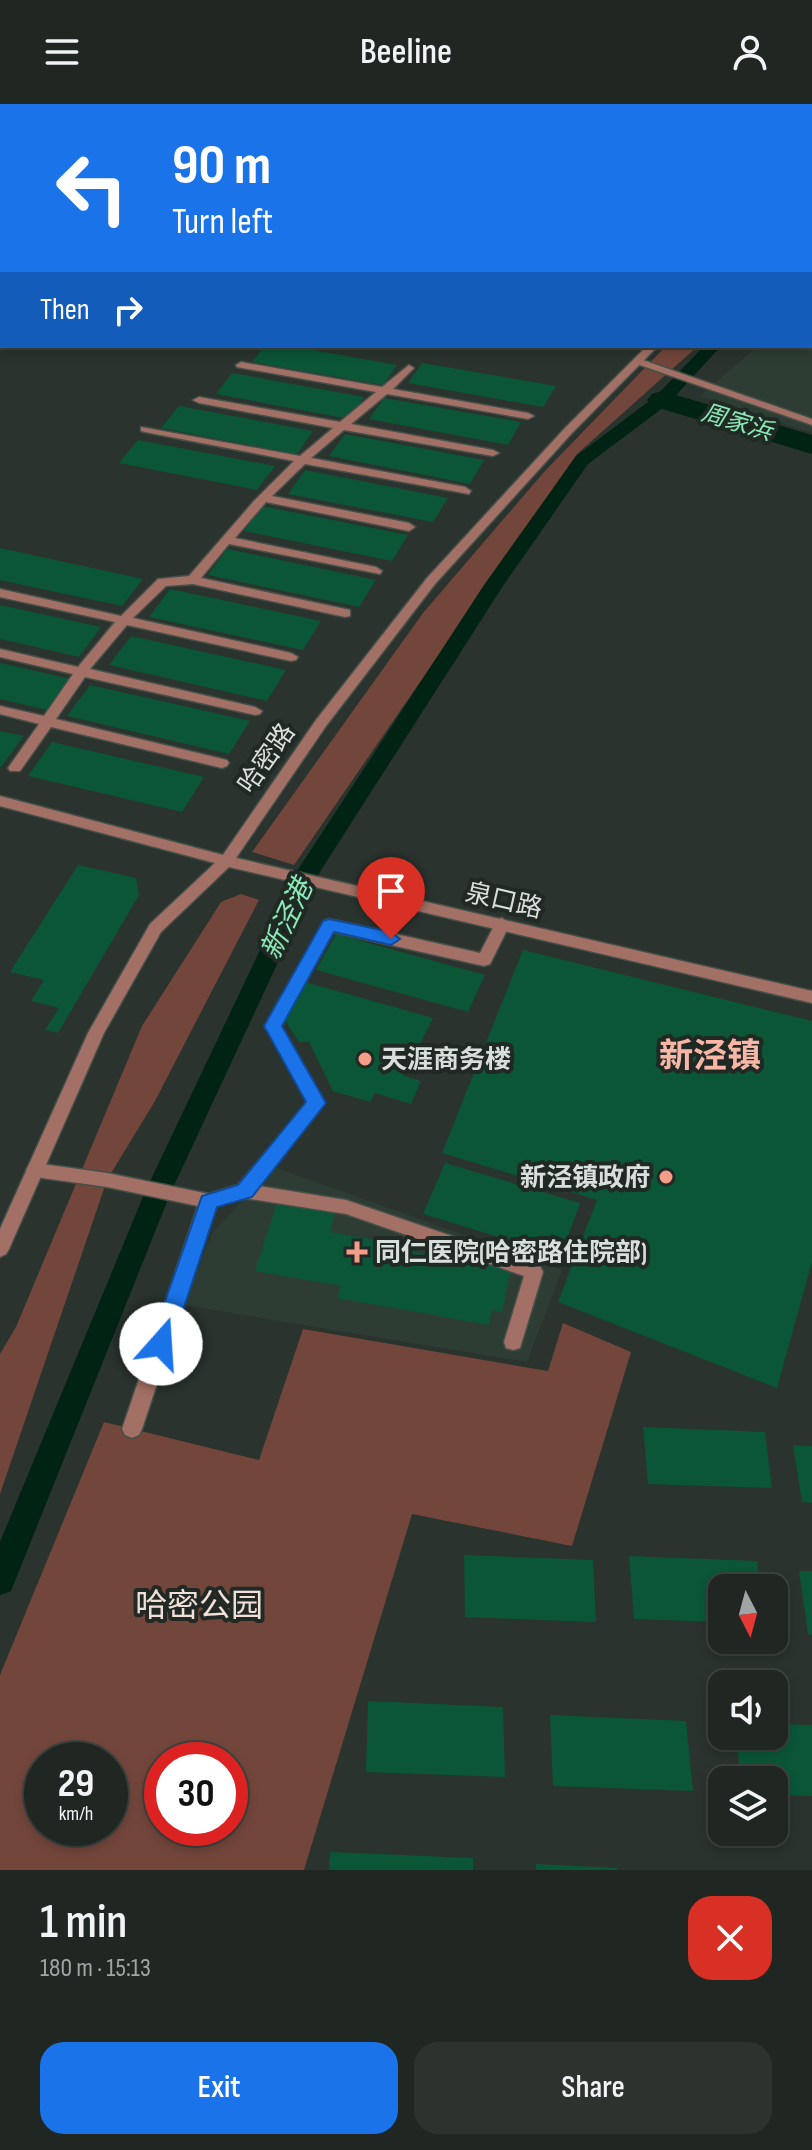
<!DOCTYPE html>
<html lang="en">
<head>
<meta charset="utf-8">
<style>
	body { margin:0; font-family:"Sofia Sans Condensed","Noto Sans SC",sans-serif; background:#2d322f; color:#f1f3f6; height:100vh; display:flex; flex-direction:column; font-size:30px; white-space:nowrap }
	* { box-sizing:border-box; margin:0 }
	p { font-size:26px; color:#a2a5a5 }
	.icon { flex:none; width:44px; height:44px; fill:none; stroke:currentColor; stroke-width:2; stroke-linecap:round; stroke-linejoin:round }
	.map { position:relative; height:1766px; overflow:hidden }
	.sheet { display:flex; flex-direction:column; background:#202622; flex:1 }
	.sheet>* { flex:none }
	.banner { position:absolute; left:0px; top:0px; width:812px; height:244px; box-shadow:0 4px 12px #0003,0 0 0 2px #3d4340; background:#1a73e8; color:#fff; overflow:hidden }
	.needle { width:52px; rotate:174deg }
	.tools { position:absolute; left:708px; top:1470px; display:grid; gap:16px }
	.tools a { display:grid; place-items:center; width:80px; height:80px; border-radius:16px; background:#202622; box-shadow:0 4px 12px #0003,0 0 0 2px #3d4340; font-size:40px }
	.speed { position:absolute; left:24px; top:1638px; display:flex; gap:16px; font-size:40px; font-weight:700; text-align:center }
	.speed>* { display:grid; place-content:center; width:104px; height:104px; border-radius:50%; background:#202622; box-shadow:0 4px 12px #0003,0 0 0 2px #3d4340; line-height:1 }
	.speed small { font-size:20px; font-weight:400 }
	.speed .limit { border:12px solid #d22; background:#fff; color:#111 }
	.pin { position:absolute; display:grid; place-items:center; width:68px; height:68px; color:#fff; margin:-82px -34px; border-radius:50% 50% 50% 0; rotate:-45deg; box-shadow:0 0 8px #0007 }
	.pin .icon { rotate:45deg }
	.me { position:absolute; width:88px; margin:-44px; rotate:19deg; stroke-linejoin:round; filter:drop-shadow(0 0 6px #0008) }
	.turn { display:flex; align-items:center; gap:28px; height:168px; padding:0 40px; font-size:36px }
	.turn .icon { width:104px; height:104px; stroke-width:2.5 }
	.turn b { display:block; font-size:56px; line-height:68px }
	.then { display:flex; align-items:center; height:76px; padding:0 40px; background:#0003; gap:16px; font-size:30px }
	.round { display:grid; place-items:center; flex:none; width:84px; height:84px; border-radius:24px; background:#2d322f }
	.headline { display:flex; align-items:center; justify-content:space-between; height:136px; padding:0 40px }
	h1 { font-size:48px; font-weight:600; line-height:60px }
	.action { display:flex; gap:16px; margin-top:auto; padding:16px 40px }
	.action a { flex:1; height:92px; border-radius:24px; background:#1a73e8; color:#fff; font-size:32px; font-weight:600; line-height:92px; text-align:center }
	.action a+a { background:#2d322f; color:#f1f3f6 }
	header { display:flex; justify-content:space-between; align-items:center; height:104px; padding:0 40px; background:#202622; font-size:36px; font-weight:600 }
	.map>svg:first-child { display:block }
</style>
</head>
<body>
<header><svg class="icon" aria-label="menu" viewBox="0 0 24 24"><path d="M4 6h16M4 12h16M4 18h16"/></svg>Beeline<svg class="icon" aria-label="person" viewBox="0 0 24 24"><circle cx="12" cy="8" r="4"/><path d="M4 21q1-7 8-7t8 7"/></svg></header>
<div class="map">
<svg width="812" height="1766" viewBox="0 0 812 1766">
	<rect width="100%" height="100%" fill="#2a332e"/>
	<g fill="#2e3d34">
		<polygon points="812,195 812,329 700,292 758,242 810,242"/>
		<polygon points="274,1063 562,1166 527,1258 184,1201 212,1129"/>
	</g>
	<g fill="#72463b" fill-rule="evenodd">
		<polygon points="666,242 698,242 577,350 294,761 252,748 423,509 544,368"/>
		<polygon points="241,790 259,796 155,997 107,1076 0,1390 0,1250 16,1223 142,922 221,798"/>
		<path d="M563,1219l68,29 -59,194 -160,-32 -108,356h-304v-195l104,-253 155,38 44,-131 245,42zM42,1656h68v68h-68zM162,1656h68v68h-68z"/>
	</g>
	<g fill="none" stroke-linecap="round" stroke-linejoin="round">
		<polygon fill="#002313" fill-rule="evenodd" points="704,242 721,242 668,300 588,360 503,482 321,766 171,1088 11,1487 0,1491 0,1438 145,1088 299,764 484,481 576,352 656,292"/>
		<polygon fill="#002313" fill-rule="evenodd" points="662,287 812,331 812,350 652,302 647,296 652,290"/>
	</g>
	<g fill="#0b5637">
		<polygon points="265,242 290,242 397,261 383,281 252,258"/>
		<polygon points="422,259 556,282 543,303 408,279"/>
		<polygon points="232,269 364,293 349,315 216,290"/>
		<polygon points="384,294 521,318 508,341 369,315"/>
		<polygon points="179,302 313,327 297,350 161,324"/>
		<polygon points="345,330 484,356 470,380 329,352"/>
		<polygon points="138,336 275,362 257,386 119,359"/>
		<polygon points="305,366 448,394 433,418 288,390"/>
		<polygon points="262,402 408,431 392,457 244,427"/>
		<polygon points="0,444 143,475 122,502 0,476"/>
		<polygon points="227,445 376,476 359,503 208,471"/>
		<polygon points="170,485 321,517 303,546 149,513"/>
		<polygon points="0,501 101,523 79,553 0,535"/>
		<polygon points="131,532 286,566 267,597 109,561"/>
		<polygon points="0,559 71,575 47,606 0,595"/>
		<polygon points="90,581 250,617 229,650 67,612"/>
		<polygon points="0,627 24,632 0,664"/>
		<polygon points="52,638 204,673 182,708 28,672"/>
		<polygon points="78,761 136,774 139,791 58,929 45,926 59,904 31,897 44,876 10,868"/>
		<polygon points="336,830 485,871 468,908 316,866"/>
		<polygon points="523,846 812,917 812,1158 777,1284 558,1198 597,1096 442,1049"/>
		<polygon points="305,878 433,914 404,972 421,977 411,1000 375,989 370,998 333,987 309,938 299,938 284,915"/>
		<polygon points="445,1059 580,1099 561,1152 423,1110"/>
		<polygon points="277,1099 335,1109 330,1128 392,1139 391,1144 511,1165 502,1208 492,1206 489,1221 337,1194 341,1182 255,1167"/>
		<polygon points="643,1323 765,1328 772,1384 648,1380"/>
		<polygon points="793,1341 812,1342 812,1399 802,1398"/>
		<polygon points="464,1451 593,1456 596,1518 465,1513"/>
		<polygon points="629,1452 757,1457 761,1484 722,1484 722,1518 634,1515"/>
		<polygon points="799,1467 812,1467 812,1531 808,1530"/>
		<polygon points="368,1597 503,1603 505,1673 366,1668"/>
		<polygon points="550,1611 686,1617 693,1687 553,1682"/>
		<polygon points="774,1620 812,1621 812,1692 774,1691 774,1676 741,1676 736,1632 774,1632"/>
		<polygon points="330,1748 473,1754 473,1766 329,1766"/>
		<polygon points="536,1760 617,1764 617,1766 536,1766"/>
	</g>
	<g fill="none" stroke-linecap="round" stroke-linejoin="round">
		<defs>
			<polygon id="service" points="634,255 640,255 812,315 812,321 634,259"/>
			<g id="minor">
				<polygon points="241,258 382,283 409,261 414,264 393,285 528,309 534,312 528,315 387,290 351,320 493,346 499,349 493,352 344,326 311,354 465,383 471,387 469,390 305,360 272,392 409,419 415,423 409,427 266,398 235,434 376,463 382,467 380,470 229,440 201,474 350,506 350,512 345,513 193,480 166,482 133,514 291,549 298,553 296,556 291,557 127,521 90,565 255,603 262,607 260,610 255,611 85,573 56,615 227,656 229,659 227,662 222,664 51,623 20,667 10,667 8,664 39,620 0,610 0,602 44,612 73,570 0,553 0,545 78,563 115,518 0,493 0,485 121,512 158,475 189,472 254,397 294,357 145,328 141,327 141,323 300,352 333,324 199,299 193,296 199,293 340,318 376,288 237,263 236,261"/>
				<polygon points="502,814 510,820 490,860 484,862 333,828 281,922 325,999 259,1082 346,1096 540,1162 543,1168 520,1244 513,1246 506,1244 504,1238 524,1172 346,1110 244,1094 216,1102 142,1325 139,1331 132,1334 125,1331 122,1325 198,1102 107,1083 35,1073 29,1071 26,1066 29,1061 35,1059 107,1069 209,1090 238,1081 308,998 265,922 324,817 329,815 480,849 497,816"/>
			</g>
			<g id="tertiary">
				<rect x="0" y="3" width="2" height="6"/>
				<polygon points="2,69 2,76 0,77 0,70"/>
				<polygon points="812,80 812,87 810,88 810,81"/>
				<polygon points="647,242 658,242 573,328 435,480 326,622 236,754 812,887 812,899 229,763 161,828 104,929 9,1145 6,1150 0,1153 0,1125 88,929 150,820 215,759 0,702 0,692 223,751 316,616 427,474 565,324"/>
			</g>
			<g id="secondary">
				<rect x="810" y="170" width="2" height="6"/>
				<rect x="0" y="178" width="2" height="6"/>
			</g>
		</defs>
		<use href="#service" stroke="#464f4a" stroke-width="3"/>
		<use href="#minor" stroke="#464f4a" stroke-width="3"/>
		<use href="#tertiary" stroke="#464f4a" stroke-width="3"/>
		<use href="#secondary" stroke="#464f4a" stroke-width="3"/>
		<use href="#service" fill="#a27064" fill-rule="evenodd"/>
		<use href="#minor" fill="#a27064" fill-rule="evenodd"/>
		<use href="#tertiary" fill="#a27064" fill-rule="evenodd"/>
		<use href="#secondary" fill="#e29380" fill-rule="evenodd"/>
	</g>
	<polygon fill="#1a73e8" stroke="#114b97" stroke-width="2" points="329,815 391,828 400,835 391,841 334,828 282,922 326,999 252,1093 217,1103 172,1240 169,1246 161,1249 154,1246 150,1240 202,1092 238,1081 306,998 264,922 323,817"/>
	<g fill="#f49e89" stroke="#202924" stroke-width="3">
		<circle cx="365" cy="955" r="8"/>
		<circle cx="666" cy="1073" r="8"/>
		<path d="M353 1136h8v8h8v8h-8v8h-8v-8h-8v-8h8z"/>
	</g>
	<g text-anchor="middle" stroke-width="8" stroke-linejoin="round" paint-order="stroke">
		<g font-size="24" font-style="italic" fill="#89eab6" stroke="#202924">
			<text transform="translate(737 318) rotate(17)" y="8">周家浜</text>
		</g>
		<g font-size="26" fill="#d9dfdc" stroke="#202924">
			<text transform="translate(266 654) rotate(-55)" y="9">哈密路</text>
			<text transform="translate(504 796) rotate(13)" y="9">泉口路</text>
		</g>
		<g font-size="26" font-weight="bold" fill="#d9dfdc" stroke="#202924" text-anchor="start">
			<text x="381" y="964">天涯商务楼</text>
			<text x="650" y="1082" text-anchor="end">新泾镇政府</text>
			<text x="375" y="1157">同仁医院(哈密路住院部)</text>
		</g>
		<g font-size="28" font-style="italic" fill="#89eab6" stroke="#202924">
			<text transform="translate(286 815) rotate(-65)" y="10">新泾港</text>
		</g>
		<g font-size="32" fill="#f3dfda" stroke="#202924">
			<text x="199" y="1512">哈密公园</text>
		</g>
		<g font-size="34" font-weight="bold" fill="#f8b7a6" stroke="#202924">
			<text x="710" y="963">新泾镇</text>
		</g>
	</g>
</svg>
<div class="tools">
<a><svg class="needle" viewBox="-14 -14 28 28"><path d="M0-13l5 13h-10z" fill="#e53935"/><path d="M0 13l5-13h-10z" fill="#a2a5a5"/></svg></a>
<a><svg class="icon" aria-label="sound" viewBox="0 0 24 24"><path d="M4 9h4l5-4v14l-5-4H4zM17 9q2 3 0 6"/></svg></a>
<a><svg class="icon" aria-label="layers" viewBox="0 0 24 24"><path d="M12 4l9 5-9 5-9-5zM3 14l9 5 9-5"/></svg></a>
</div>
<div class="speed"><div>29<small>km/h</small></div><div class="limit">30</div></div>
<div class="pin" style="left:391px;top:835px;background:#d93025"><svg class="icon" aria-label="arrive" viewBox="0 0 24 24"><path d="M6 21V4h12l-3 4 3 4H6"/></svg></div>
<svg class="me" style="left:161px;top:1240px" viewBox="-20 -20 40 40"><circle r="19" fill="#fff"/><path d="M0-13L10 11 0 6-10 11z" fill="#1a73e8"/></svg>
<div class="banner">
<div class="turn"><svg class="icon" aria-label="left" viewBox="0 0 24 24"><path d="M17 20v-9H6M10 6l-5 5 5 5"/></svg><div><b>90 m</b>Turn left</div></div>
<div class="then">Then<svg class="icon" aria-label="right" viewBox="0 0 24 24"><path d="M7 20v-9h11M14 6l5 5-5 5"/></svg></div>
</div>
</div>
<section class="sheet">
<div class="headline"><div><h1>1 min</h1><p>180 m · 15:13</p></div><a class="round" style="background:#d93025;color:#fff"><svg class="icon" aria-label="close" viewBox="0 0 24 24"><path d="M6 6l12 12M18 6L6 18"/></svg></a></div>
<div class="action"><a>Exit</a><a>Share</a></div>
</section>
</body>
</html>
